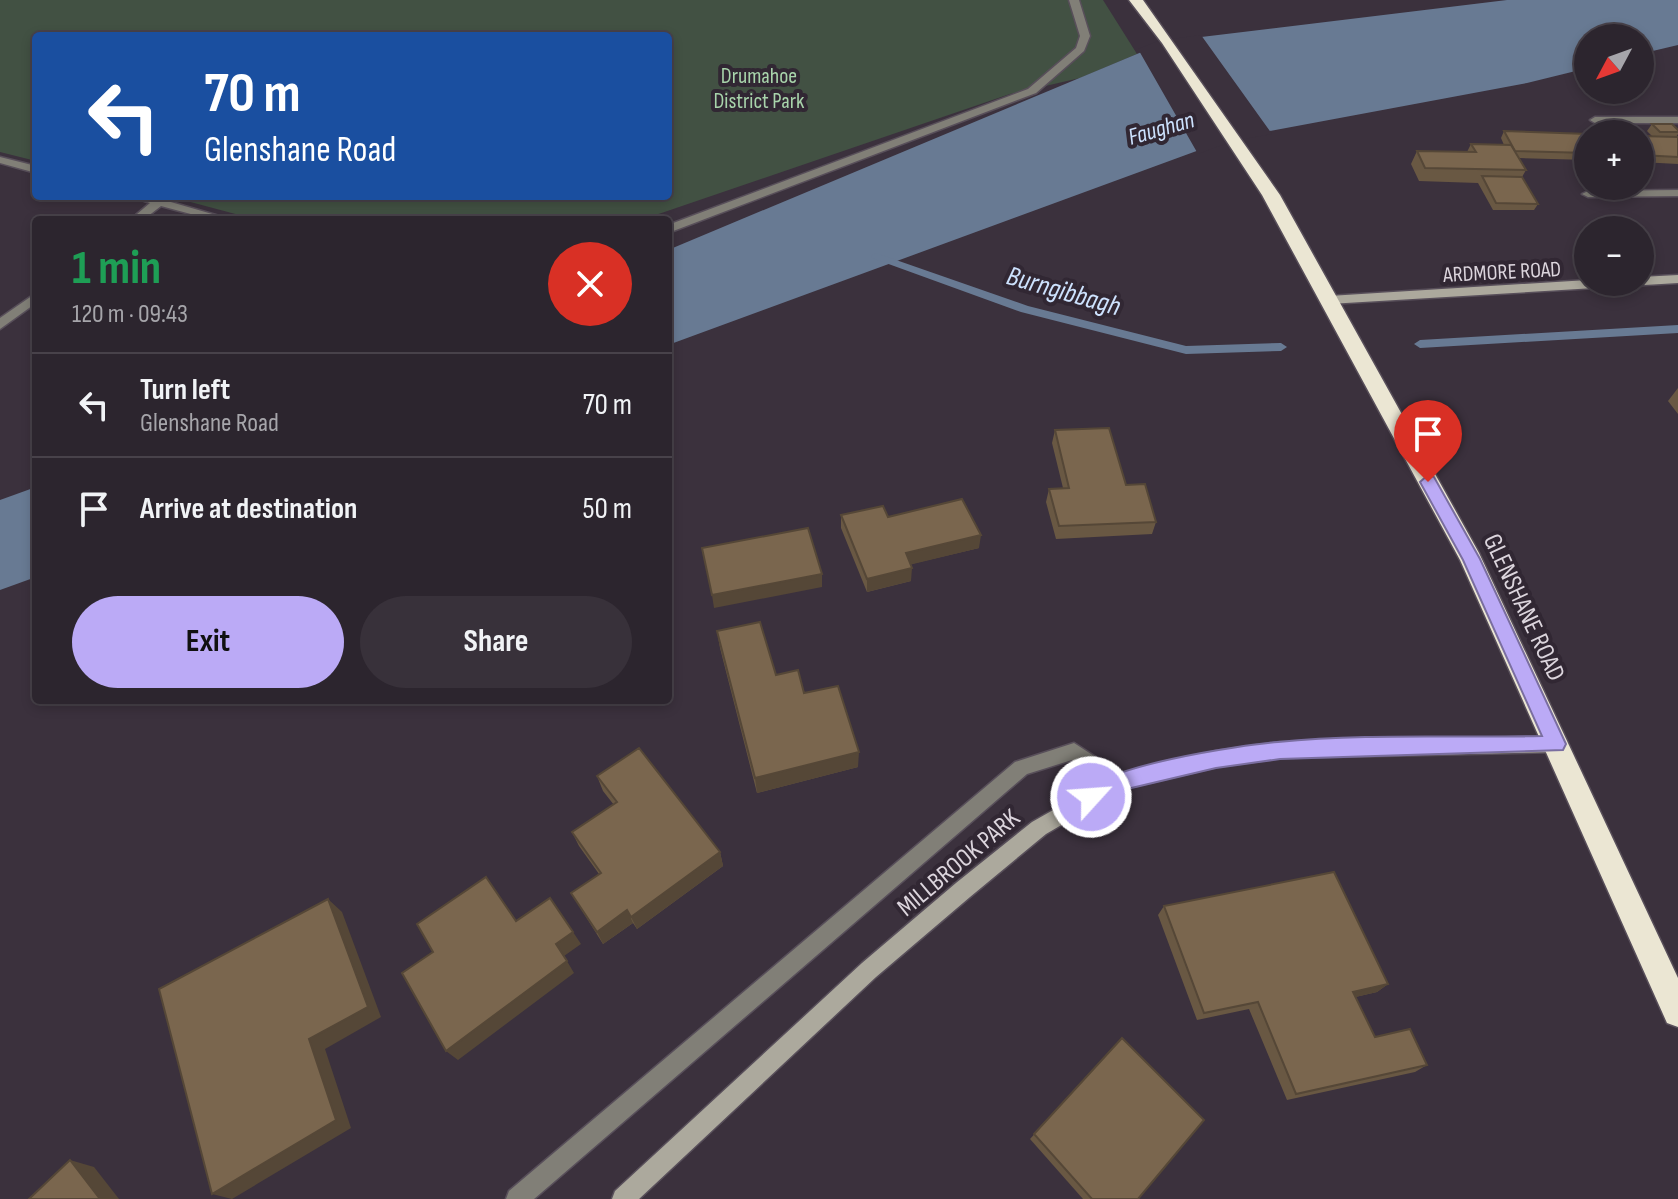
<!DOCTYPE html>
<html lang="en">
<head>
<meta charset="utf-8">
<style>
	body { margin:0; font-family:"Sofia Sans Condensed",sans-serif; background:#38313a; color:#f1f3f6; height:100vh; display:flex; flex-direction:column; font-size:30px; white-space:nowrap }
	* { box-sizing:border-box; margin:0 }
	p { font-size:26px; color:#a6a5aa }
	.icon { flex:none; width:44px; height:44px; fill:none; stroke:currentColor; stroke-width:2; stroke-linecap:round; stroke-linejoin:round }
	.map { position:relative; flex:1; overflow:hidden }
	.panel { position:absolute; left:32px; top:216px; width:640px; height:488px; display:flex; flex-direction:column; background:#2c252e; border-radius:8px; box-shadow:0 4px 12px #0003,0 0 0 2px #48424a }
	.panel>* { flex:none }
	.hud { position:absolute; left:32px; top:32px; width:640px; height:168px; border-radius:8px; box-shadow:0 4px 12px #0003,0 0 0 2px #48424a; background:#1a4fa0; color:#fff; overflow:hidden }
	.needle { width:52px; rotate:229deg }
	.tools { position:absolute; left:1574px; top:24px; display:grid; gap:16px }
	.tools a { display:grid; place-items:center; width:80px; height:80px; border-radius:50%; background:#2c252e; box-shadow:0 4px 12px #0003,0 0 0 2px #48424a; font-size:40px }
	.pin { position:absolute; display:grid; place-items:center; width:68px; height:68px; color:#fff; margin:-82px -34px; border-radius:50% 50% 50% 0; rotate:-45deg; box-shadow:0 0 8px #0007 }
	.pin .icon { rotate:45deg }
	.me { position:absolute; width:88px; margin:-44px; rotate:64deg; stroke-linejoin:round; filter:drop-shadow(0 0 6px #0008) }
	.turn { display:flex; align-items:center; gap:28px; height:168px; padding:0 40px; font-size:36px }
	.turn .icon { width:104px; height:104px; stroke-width:2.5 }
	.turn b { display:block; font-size:56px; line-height:68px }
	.round { display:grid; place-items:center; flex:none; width:84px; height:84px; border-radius:42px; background:#38313a }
	.summary { display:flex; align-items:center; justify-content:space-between; height:136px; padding:0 40px }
	h1 { font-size:48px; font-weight:700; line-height:60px; color:#1e9e55 }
	.button { display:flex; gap:16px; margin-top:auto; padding:16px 40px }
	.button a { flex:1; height:92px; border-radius:48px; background:#bbaaf6; color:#111; font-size:32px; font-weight:700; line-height:92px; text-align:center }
	.button a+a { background:#38313a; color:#f1f3f6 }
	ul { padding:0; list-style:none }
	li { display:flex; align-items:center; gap:24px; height:104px; padding:0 40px; border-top:2px solid #48424a }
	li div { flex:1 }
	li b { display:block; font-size:30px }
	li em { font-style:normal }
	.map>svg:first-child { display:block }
</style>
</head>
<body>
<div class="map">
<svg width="1678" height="1199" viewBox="0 0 1678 1199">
	<rect width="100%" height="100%" fill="#3b313d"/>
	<polygon fill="#425143" points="0,0 1103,0 1137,54 1080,78 1010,94 641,220 258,220 168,196 668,196 668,36 36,36 36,161 0,152"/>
	<g fill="#687a93">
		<polygon points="1507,0 1678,0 1678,45 1640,54 1640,38 1588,38 1588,68 1527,83 1232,138 668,345 668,250 1168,41"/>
		<polygon points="36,487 36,577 0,590 0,500"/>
	</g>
	<polygon fill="#3b313d" points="1201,35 1272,134 1233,141 1198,154 1138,49 1158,41"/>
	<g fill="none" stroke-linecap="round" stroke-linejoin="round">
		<g fill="#687a93" fill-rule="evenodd">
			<polygon points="876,253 1028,306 1186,346 1281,343 1287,347 1281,351 1186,354 1021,312 872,258 871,256"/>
			<polygon points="1678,325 1678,333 1420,348 1414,344 1420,340"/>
		</g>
		<defs>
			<g id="lane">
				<polygon points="1069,0 1079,0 1090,36 1084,51 1036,93 668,233 668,225 1028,89 1076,48 1080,36"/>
				<polygon points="1678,117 1678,123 1595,123 1590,120 1595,117"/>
				<polygon points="0,157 36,166 36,173 0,163"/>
				<polygon points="131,196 150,196 233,220 213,220 161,206 143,220 130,220 150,203"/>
				<polygon points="36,293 36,303 0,329 0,318"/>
			</g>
			<g id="street">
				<polygon points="1678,190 1678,196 1588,197 1582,194 1588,191"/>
				<polygon points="1074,743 1125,776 1128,782 1125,788 1119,790 1113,788 1072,760 1027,774 534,1199 506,1199 509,1191 1015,762"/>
			</g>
			<g id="secondary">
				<polygon points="1678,275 1678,283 1329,304 1323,300 1329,296 1588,280 1640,282 1640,277"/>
				<polygon points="1556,736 1562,738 1565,744 1562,750 1556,752 1280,758 1216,767 1123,789 1046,834 970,897 876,977 639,1199 612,1199 615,1191 862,963 956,883 1032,822 1113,776 1216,751 1280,742"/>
			</g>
			<polygon id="highway" points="1129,0 1143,0 1280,195 1479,553 1678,978 1678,1027 1667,1023 1460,560 1262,195 1162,43"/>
		</defs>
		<use href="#lane" stroke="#584f5a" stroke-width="3"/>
		<use href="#street" stroke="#584f5a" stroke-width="3"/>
		<use href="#secondary" stroke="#584f5a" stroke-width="3"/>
		<use href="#highway" stroke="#584f5a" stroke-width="3"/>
		<use href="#lane" fill="#817f77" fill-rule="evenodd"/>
		<use href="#street" fill="#817f77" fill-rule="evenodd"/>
		<use href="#secondary" fill="#aca99d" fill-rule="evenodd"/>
		<use href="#highway" fill="#ebe6d3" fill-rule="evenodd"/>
	</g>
	<g fill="#695843">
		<polygon points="1652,124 1678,130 1678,134 1676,137 1678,137 1678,164 1640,162 1640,136 1652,136 1647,131"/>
		<polygon points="1504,131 1588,134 1588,160 1519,158 1526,170 1522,177 1538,204 1534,210 1493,210 1478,183 1419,181 1411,164 1417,151 1467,152 1471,144 1504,145 1501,138"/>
		<polygon points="1678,388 1678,414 1668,401"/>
		<polygon points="1055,430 1126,485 1156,522 1152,534 1056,539 1046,502 1049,489 1063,488 1052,443"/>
		<polygon points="841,515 888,517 979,548 911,564 911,581 867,592 841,528"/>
		<polygon points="717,631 776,675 804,693 858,767 757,793 720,648"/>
		<polygon points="597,776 720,852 723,866 637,929 633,923 603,944 571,893 599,874 579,846 572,832 614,805 603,791"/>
		<polygon points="1164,906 1388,984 1377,992 1355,997 1375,1037 1427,1065 1415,1072 1287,1100 1249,1009 1197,1020 1158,915"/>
		<polygon points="1122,1038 1138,1199 1083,1199 1030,1139"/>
	</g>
	<g fill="#554737">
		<polygon points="981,535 979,548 905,566 906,553"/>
		<polygon points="912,568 911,581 867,592 867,579"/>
		<polygon points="822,574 822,587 714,608 712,595"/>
		<polygon points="859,752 858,767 757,793 755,778"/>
		<polygon points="720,852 723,866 637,929 631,917"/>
		<polygon points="328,899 342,912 381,1017 325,1049 351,1128 232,1199 212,1194 309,1039"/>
		<polygon points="627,910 633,923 603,944 597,932"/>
		<polygon points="573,932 581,944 564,956 574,973 458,1060 446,1051 556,944"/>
		<polygon points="1388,984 1377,992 1343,1000 1353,992"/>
		<polygon points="70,1160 94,1167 119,1199 100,1199"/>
	</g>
	<g fill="#7a664e" stroke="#554737" stroke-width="2">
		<polygon points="1652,124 1672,124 1678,130 1678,132 1660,132"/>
		<polygon points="1504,131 1588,134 1588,153 1515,151"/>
		<polygon points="1640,136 1678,137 1678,157 1640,155"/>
		<polygon points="1471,144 1511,145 1526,170 1425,168 1417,151 1476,152"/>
		<polygon points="1482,176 1522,177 1538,204 1496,203"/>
		<polygon points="1109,428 1126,485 1145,484 1156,522 1059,526 1049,489 1069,488 1055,430"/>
		<polygon points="962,499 981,535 906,553 912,568 867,579 841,515 883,506 888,517"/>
		<polygon points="808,528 822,574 712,595 702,548"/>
		<polygon points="760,622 776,675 798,670 804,693 838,686 859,752 755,778 717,631"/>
		<polygon points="639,748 720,852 631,917 627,910 597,932 571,893 601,873 572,832 617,802 597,776"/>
		<polygon points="1334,872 1388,984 1353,992 1375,1037 1410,1029 1427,1065 1296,1094 1258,1002 1204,1013 1164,906"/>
		<polygon points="486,877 516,921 550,898 573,932 556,944 567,961 446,1051 402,973 433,952 417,924"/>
		<polygon points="328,899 368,1007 309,1039 336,1120 212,1194 159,989"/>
		<polygon points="1122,1038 1204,1120 1138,1199 1092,1199 1034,1134"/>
		<polygon points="70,1160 100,1199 29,1199"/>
	</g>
	<path fill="#bbaaf6" stroke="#7a6ea0" stroke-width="2" d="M1428,475l6,2 46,82 86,185 -3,6 -283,9 -64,9 -93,22 -32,16 -7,-2 -3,-7c14,-31 162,-52 197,-55 86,-9 177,-4 264,-6l-79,-176 -43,-78z"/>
	<g text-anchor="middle" stroke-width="8" stroke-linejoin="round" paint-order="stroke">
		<g font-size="22" fill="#a8d4ab" stroke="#312733">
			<text x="759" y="83">Drumahoe<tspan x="759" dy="25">District Park</tspan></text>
		</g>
		<g font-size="22" fill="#dcd5dd" stroke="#312733">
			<text transform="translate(1502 271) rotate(-3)" y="8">ARDMORE ROAD</text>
		</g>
		<g font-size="24" font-style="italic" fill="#cde2fe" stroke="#312733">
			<text transform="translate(1161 128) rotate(-16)" y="8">Faughan</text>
		</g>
		<g font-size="26" fill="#dcd5dd" stroke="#312733">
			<text transform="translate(1525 607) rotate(65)" y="9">GLENSHANE ROAD</text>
			<text transform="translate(958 862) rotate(-40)" y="9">MILLBROOK PARK</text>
		</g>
		<g font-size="28" font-style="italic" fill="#cde2fe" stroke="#312733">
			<text transform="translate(1064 290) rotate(16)" y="10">Burngibbagh</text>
		</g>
	</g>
</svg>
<div class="tools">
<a><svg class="needle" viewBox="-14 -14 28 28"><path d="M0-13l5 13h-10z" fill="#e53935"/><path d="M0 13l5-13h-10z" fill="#a6a5aa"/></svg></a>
<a>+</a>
<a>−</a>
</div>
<div class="pin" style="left:1428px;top:482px;background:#d93025"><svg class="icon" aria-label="arrive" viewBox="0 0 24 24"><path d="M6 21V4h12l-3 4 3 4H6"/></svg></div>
<svg class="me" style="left:1091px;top:797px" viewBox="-20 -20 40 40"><circle r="17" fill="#bbaaf6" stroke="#fff" stroke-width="3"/><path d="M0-11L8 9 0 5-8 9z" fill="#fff"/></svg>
<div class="hud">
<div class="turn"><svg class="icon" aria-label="left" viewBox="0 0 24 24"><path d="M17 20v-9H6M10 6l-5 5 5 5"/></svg><div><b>70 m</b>Glenshane Road</div></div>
</div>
<section class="panel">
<div class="summary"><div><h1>1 min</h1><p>120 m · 09:43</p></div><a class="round" style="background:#d93025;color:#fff"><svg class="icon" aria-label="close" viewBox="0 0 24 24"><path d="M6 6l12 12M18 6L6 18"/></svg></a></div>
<ul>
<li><svg class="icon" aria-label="left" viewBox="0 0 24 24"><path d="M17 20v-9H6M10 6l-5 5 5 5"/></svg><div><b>Turn left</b><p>Glenshane Road</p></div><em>70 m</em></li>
<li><svg class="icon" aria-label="arrive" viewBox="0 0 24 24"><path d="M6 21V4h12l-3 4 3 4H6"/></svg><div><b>Arrive at destination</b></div><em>50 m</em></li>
</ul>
<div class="button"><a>Exit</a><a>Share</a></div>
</section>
</div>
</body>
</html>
